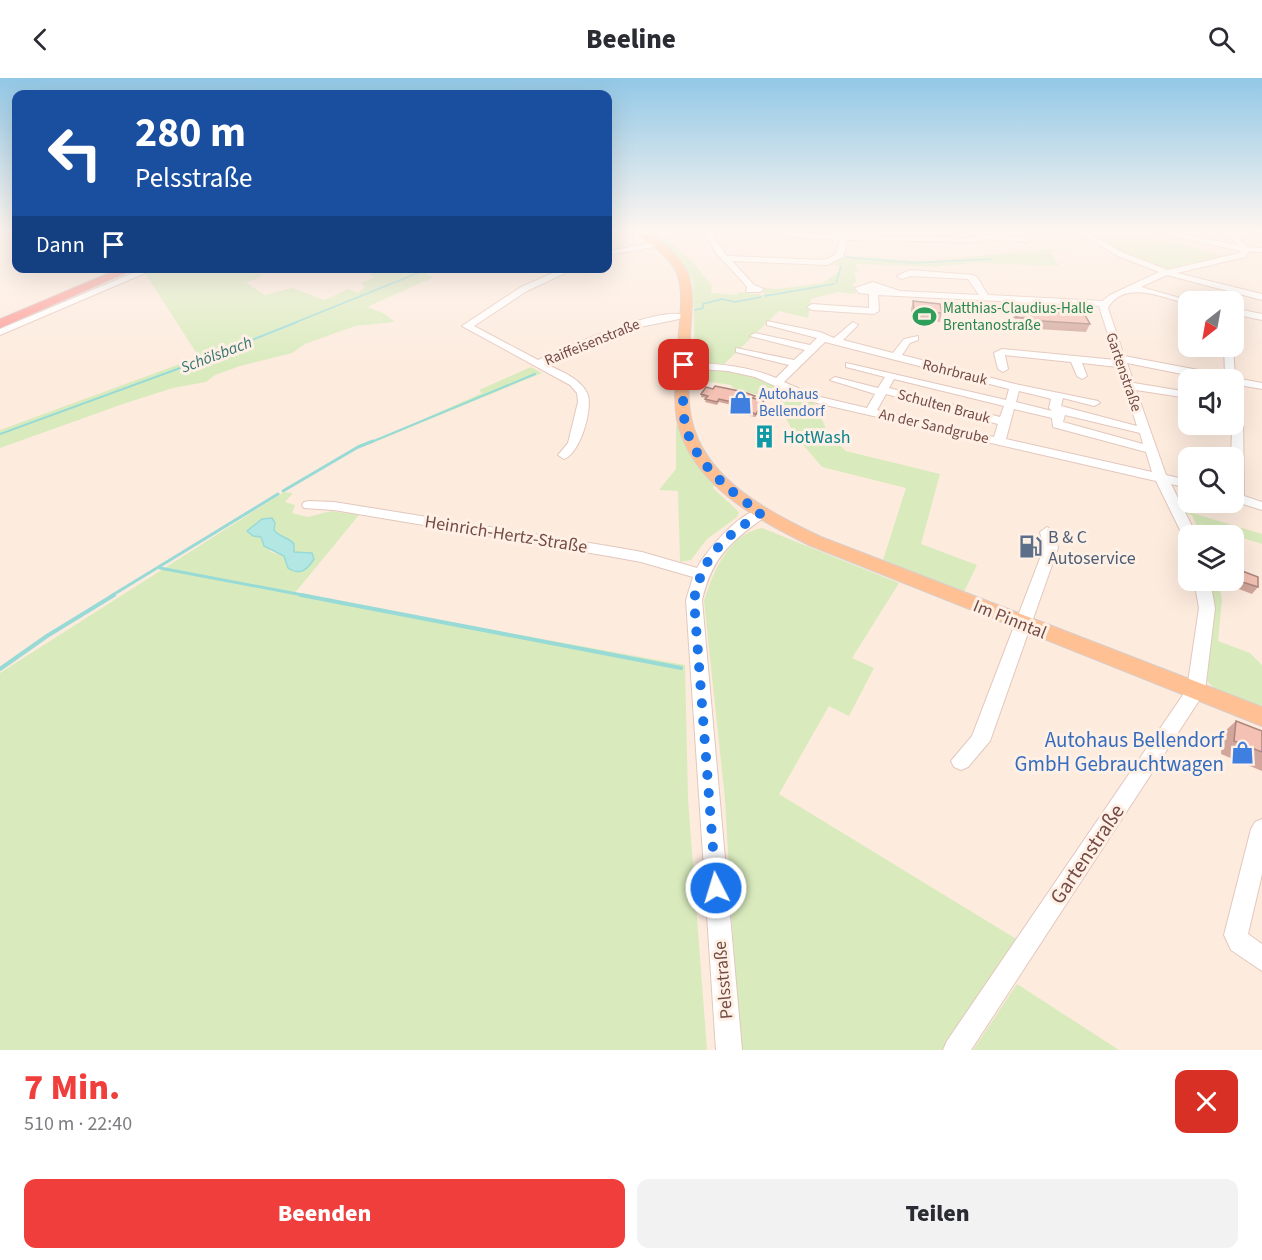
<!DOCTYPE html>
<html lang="de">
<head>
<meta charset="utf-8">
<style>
	body { margin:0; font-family:"Source Sans 3",sans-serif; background:#f2f2f3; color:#2b2b33; height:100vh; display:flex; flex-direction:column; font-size:22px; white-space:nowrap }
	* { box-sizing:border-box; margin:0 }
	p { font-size:20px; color:#7c7c81 }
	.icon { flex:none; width:33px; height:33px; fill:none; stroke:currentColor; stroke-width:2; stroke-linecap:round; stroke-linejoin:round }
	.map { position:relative; height:972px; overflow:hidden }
	.panel { display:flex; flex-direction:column; background:#fff; flex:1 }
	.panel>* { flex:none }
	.top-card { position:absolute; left:12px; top:12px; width:600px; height:183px; border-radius:12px; box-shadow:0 6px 24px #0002; background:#1a4fa0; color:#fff; overflow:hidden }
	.needle { width:39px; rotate:211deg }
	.fabs { position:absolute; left:1178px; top:213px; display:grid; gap:12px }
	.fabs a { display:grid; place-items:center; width:66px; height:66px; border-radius:12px; background:#fff; box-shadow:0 6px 24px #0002; font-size:30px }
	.pin { position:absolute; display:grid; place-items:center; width:51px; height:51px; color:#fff; margin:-26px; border-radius:12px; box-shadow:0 3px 9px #0006 }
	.me { position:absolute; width:66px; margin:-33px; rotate:355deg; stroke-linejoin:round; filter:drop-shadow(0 0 4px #0008) }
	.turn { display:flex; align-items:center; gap:21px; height:126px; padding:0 24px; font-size:27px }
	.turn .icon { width:78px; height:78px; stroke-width:2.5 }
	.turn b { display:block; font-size:42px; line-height:51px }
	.then { display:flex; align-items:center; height:57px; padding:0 24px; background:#0003; gap:12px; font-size:22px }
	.round { display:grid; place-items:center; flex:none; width:63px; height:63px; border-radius:12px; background:#f2f2f3 }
	.headline { display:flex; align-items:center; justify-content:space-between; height:102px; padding:0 24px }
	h1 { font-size:36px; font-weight:800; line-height:45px; color:#ef3e3c }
	.primary-button { display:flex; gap:12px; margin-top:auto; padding:12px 24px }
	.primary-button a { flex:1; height:69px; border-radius:12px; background:#ef3e3c; color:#fff; font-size:24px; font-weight:800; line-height:69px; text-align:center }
	.primary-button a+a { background:#f2f2f3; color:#2b2b33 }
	header { display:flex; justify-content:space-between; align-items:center; height:78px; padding:0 24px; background:#fff; font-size:27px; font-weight:800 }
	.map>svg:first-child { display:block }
</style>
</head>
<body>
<header><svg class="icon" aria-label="back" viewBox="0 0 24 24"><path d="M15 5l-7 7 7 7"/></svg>Beeline<svg class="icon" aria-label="search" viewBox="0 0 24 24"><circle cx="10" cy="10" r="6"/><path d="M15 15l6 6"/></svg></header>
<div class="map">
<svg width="1262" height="972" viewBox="0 0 1262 972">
	<rect width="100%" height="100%" fill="#fdebde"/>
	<g fill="#d9ebbd" fill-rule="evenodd">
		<polygon points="649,152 661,152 658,157 664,159 691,182 712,207 711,215 736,217 739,214 765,217 763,214 764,210 777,211 823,205 839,193 839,188 827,186 839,182 841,178 927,183 1051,171 1102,171 1054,172 1051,175 1059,188 971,185 935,189 856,186 858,194 854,194 857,205 853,205 856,216 838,214 811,221 808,240 779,233 724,286 699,285 695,282 693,203 683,185"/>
		<path d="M1097,158c43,-1 84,6 125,20l-56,13 -42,-17z"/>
		<polygon points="156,190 245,191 264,197 246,205 265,217 292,210 325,222 348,211 358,215 365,209 361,205 375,199 369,197 379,191 436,191 425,196 434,199 367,229 383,235 395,244 355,248 305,266 292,275 240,288 215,297 206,304 173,310 123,326 0,370 0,352 199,279 145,195"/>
		<polygon points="531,289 542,295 348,375 482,315 479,312"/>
		<path d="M698,291c22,1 45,4 66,12 18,7 31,17 51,23l13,29 18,18 94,23 -19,70 56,21 -13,27 -81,-32 23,-72 -84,-21 -28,-33 -9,-18 -4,-15 -48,-13 -2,-3 -34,-5 -2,-10z"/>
		<polygon points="676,347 680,349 688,372 715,407 713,410 739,434 737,439 707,461 691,482 680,484 678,413 659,412 676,391"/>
		<path d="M284,414l9,1 -8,9 10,3 -3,8 16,4 23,-6 28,4 -65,79 391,71 3,134 19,251h-707v-377zM274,452l5,6 12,4 2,12 18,1 -23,15 -4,-12 -13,-4 -10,-16z"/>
		<polygon points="1182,432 1262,456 1262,466 1199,446 1203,457 1196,457 1196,455 1199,453 1192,437 1184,435"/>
		<path d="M762,450l137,55 -47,75 22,10 -25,48 -20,-10 -50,88 239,146 -73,110h-206l-14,-251 -21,-198c9,-29 24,-67 58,-73z"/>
		<polygon points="1208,503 1217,503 1222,521 1218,563 1250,575 1262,587 1262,629 1215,611 1207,603 1214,528"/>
		<polygon points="1017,906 1119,972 973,972"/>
	</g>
	<path fill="#b2e7e4" stroke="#98dad6" stroke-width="1.5" d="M272,440l3,5 -1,7c6,8 15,7 20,14v8l18,1 2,6c-7,11 -14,17 -26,9l-4,-12 -20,-10 -3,-9 -8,-1 -6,-5 15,-12z"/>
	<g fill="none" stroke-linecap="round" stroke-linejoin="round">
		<g stroke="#98dad6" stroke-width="1.5">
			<polyline points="846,179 912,185 991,181"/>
			<polyline points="836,205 841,189"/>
			<polyline points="765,218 834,206"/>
			<polyline points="695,232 703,230 703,226 722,221 735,224 761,219"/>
			<polyline points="294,245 430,190"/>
		</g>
		<g stroke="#98dad6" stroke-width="2">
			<polyline points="581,275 599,265 619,259"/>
			<polyline points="0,356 202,282 297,244"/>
			<polyline points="369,365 535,296"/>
		</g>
		<g stroke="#98dad6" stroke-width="3">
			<polyline points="283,413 358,369 373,363"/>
			<polyline points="160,490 308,518"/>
			<polyline points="111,518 278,416"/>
		</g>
		<g stroke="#98dad6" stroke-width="4">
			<polyline points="301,517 681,590"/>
			<polyline points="0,591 47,558 114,517"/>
		</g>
		<defs>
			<g id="minor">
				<polygon points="705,152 712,152 718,166 727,178 825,182 836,176 840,162 724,154 720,152 841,157 843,152 849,152 848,158 976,160 975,152 981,152 983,157 1027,160 1031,162 1027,164 984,161 980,164 847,162 843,179 827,187 732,183 754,207 764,211 760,214 746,214 747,209 743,204 716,175 707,159"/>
				<path d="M1074,152h8l42,23 44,17 71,-17 2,-2 -97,-21h18l76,15 -14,-15h8l15,17 15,1v4l-13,-1 -4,6 -68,16 85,21v6l-95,-25 -26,12 53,15h-6v2c-24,-6 -64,-25 -80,4l16,48 101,19 -1,-29h9v-1l2,33 27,5v6l-29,-5v-4h-21l-85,-17 7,20 54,9v6l-52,-8 30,85 22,5v8l-17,-4 26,52h-9v4l-5,-4 -27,-55 -348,-80 -53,-24 -27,-6 -44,-3 -5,-3 5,-3c31,2 63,3 92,16l13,-13 -53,-13v-4l58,12 11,-10 -55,-14 5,-3 55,12 7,-7 -50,-13v-4l53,11 14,6 19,-16 5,3 -15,15 50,13 11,-14 14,-3v4l-8,3 -8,12 113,29 83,17 2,2 -6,3 -31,-8 -2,8 76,20 -19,-59 -36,-4 5,13 -5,3 -5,-3 -6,-14 -66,-7 3,14 -5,3 -5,-3 -4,-16 8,-4 114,11 -17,-54 -221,-11 1,16 -5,3 -62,-4 -5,-3 5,-3 57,4v-14l-10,-1 -4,-5 18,-6 27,9 79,4 -11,-16 -57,-3 -10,3 -4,-3 13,-6 63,5 4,2 11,18 114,6 8,-6 49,-23 -41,-16zM825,264l184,47 -3,11 -160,-37v4l39,10 -7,11 -43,-11 -5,3 45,14 -8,14 -51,-12 -32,-14zM894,301l110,27 -4,11 -111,-29zM1019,313l29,7 3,1 -2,9 3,3 -36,-9zM886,316l112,30 -4,13 -117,-27zM1014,331l38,9 1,9 93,25 6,20 -146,-33zM1065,337l75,18 3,11 -80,-22z"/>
				<rect x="1256" y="152" width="6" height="3"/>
				<polygon points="656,164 659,164 659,168 608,177 608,173"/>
				<polygon points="145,190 157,190 0,257 0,251"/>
				<path d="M564,190h12l-49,23 -53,35 64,34c25,-11 129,-59 151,-43l-59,12 -84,35c14,7 34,14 41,29 7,14 -7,61 -23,66l-6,-4 10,-12 10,-41 -1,-9 -7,-8 -108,-59 59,-39z"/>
				<polygon points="1233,230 1262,236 1262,242 1233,236"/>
				<polygon points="1233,327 1243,334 1244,418 1262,424 1262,432 1233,423 1233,380 1231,380"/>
				<path d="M309,423l25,1 274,44 34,6 55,16c9,-17 48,-64 69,-58l2,3 -2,3c-35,25 -54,41 -64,84l40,450h-26l-30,-450 7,-23 -52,-15 -33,-6 -274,-46 -30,-2 -2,-3 2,-3z"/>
				<polygon points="1047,449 1054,454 1058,470 990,663 968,689 961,692 954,689 951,683 972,658 1044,470 1040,454"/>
				<polygon points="1194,502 1210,502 1215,530 1205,613 1202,618 971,972 943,972 947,963 1187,611 1199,530"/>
				<polygon points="1262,741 1262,796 1248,856 1262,866 1262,893 1231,872 1224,857 1251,751 1255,744"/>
			</g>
			<path id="major" d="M637,152h9c14,12 32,24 41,42 9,20 3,47 3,68 0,26 -4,53 1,78 13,62 78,94 130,119l441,170v19l-453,-181c-54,-27 -118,-61 -132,-125 -4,-24 0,-50 1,-74 1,-23 7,-52 -1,-73 -8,-19 -29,-28 -40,-43z"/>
			<polygon id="highway" points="121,190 137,190 0,250 0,241"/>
		</defs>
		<use href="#minor" stroke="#e3c7bd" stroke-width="2"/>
		<use href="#major" stroke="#d8cdcb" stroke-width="2"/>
		<use href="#highway" stroke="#d8cdcb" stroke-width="2"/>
		<use href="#minor" fill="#fff" fill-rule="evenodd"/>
		<use href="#major" fill="#ffc194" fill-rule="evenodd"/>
		<use href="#highway" fill="#fc9791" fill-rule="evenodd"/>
	</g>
	<g fill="#d2a69b">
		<polygon points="913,223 942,235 940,244 912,241 911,231"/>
		<polygon points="1021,232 1090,246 1086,254 1021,250 1020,248 1012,247 1015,239 1018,238"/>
		<polygon points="701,316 755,321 764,323 764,326 755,339 746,337 748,331 719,324 717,327 705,324 706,320 701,319"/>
		<polygon points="1237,491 1258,509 1252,516 1231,508 1231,502 1233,502 1233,496"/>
		<polygon points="1236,643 1262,653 1262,693 1221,676 1223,655"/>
	</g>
	<polygon fill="#ab877e" points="764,323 764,326 755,339 756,336"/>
	<g fill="#f4c1b4" stroke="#ab877e" stroke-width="1.5">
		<polygon points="913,223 940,226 942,235 914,233"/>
		<polygon points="1021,232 1051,237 1063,233 1085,237 1090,246 1025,242 1024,240 1015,239 1022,236"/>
		<polygon points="715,308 744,314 755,318 753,320 764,323 756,336 746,333 750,328 719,321 717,324 705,321 708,318 701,316 706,309 713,311"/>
		<polygon points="1237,491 1258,499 1258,509 1236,502"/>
		<polygon points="1236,643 1262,653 1262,674 1234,663"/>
	</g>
	<linearGradient id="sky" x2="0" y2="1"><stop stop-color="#92c8e6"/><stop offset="0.53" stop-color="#fef6f0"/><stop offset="1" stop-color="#fef6f0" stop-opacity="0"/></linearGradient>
	<rect width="1262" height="288" fill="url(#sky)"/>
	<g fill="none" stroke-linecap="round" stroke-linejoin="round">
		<path stroke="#1a73e8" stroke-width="10" stroke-dasharray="0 18" d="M684,287c0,17 -2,35 0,52 5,42 44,73 77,96 -37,25 -58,41 -67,87l22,288"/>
	</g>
	<defs>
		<symbol id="stadium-bare" viewBox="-9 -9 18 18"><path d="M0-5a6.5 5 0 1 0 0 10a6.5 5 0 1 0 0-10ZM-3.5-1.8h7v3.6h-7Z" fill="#2e9e5b" stroke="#fff0e6" stroke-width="2.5" paint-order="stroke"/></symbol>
		<symbol id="shop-bare" viewBox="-9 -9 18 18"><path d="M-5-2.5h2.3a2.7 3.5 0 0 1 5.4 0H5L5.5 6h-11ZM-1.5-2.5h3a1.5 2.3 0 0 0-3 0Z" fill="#3f7fe0" stroke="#fff0e6" stroke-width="2.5" paint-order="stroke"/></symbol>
		<symbol id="building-bare" viewBox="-9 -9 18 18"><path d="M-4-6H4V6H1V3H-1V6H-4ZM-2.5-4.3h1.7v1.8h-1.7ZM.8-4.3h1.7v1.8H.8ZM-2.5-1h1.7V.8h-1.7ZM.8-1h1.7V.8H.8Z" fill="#0f9aa8" stroke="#fff0e6" stroke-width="2.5" paint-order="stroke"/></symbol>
		<symbol id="fuel-bare" viewBox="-9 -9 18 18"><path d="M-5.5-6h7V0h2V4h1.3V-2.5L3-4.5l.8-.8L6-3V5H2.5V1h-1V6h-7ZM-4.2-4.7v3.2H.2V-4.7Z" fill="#5c6f8a" stroke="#fff0e6" stroke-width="2.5" paint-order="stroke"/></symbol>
	</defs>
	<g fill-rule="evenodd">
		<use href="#stadium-bare" x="908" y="222" width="33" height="33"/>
		<use href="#shop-bare" x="724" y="308" width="33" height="33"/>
		<use href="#building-bare" x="748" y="342" width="33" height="33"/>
		<use href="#fuel-bare" x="1014" y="452" width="33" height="33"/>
		<use href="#shop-bare" x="1226" y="658" width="33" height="33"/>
	</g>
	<g text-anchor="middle" stroke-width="6" stroke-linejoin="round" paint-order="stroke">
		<g font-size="15" fill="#27864d" stroke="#fff0e6" text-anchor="start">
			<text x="943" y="235">Matthias-Claudius-Halle<tspan x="943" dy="17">Brentanostraße</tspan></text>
		</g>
		<g font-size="15" fill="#744c45" stroke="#fff0e6">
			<text transform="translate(592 264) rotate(-22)" y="5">Raiffeisenstraße</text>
			<text transform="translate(955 294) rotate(14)" y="5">Rohrbrauk</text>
			<text transform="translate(1124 294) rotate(71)" y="5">Gartenstraße</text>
			<text transform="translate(944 328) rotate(15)" y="5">Schulten Brauk</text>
			<text transform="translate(934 348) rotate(13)" y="5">An der Sandgrube</text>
		</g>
		<g font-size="15" fill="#366cbe" stroke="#fff0e6" text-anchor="start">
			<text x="759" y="321">Autohaus<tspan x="759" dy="17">Bellendorf</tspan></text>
		</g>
		<g font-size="16" font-style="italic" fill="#367472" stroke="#fff0e6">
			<text transform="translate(216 276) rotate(-21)" y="6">Schölsbach</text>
		</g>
		<g font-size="18" fill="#0d838f" stroke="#fff0e6" text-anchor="start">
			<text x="783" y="365">HotWash</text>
		</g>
		<g font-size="18" fill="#744c45" stroke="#fff0e6">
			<text transform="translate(506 456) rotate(9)" y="6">Heinrich-Hertz-Straße</text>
			<text transform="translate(1010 541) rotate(22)" y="6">Im Pinntal</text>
			<text transform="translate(723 902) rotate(-95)" y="6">Pelsstraße</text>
		</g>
		<g font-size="18" fill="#4e5e75" stroke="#fff0e6" text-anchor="start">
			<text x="1048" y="465">B &amp; C<tspan x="1048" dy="21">Autoservice</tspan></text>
		</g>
		<g font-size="21" fill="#366cbe" stroke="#fff0e6" text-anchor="end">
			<text x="1224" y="669">Autohaus Bellendorf<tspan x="1224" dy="24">GmbH Gebrauchtwagen</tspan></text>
		</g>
		<g font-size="21" fill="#744c45" stroke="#fff0e6">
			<text transform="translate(1087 776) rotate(-56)" y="7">Gartenstraße</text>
		</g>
	</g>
</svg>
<div class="fabs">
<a><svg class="needle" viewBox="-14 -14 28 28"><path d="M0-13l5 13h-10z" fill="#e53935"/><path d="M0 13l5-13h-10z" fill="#7c7c81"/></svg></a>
<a><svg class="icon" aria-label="sound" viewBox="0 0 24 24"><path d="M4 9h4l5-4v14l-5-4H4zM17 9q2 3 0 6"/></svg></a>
<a><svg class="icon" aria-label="search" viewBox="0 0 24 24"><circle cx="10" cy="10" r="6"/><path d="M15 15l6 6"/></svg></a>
<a><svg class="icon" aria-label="layers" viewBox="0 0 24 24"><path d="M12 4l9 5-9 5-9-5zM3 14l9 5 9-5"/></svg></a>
</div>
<div class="pin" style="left:684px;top:287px;background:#d93025"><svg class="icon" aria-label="arrive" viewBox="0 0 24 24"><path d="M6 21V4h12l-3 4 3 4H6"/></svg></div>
<svg class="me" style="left:716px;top:810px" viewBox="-20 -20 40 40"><circle r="17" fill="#1a73e8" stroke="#fff" stroke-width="3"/><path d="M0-11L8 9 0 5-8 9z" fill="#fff"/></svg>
<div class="top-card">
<div class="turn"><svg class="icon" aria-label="left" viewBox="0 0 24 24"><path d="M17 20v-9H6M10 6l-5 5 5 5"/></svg><div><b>280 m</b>Pelsstraße</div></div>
<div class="then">Dann<svg class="icon" aria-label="arrive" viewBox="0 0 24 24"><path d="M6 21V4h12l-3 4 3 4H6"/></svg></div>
</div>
</div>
<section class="panel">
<div class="headline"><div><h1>7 Min.</h1><p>510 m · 22:40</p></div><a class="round" style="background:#d93025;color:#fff"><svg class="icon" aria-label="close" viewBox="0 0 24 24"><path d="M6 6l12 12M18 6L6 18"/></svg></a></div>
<div class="primary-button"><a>Beenden</a><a>Teilen</a></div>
</section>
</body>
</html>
